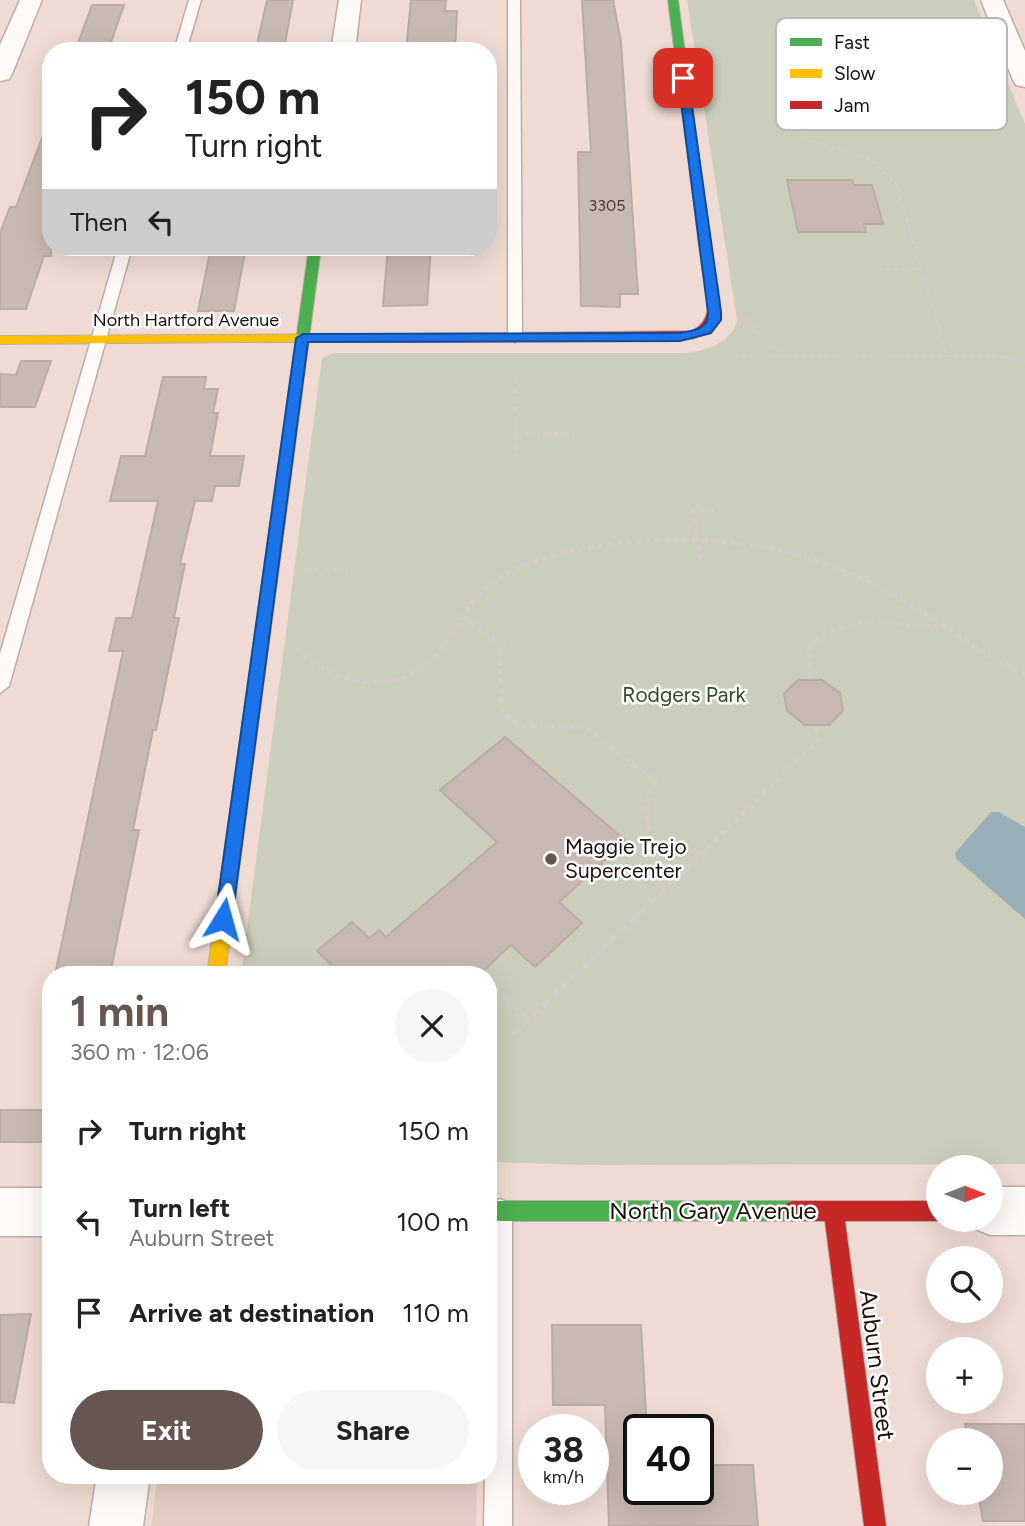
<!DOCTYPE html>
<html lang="en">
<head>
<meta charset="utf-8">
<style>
	body { margin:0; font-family:Figtree,sans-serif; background:#f6f6f6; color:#222; height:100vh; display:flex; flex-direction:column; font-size:26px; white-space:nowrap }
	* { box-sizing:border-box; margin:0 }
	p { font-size:23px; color:#767676 }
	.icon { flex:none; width:38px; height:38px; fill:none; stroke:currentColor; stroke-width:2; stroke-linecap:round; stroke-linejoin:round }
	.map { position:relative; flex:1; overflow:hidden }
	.details { position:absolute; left:42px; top:966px; width:455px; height:518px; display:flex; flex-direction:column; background:#fff; border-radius:28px; box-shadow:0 7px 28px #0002 }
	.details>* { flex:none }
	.hud { position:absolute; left:42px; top:42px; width:455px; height:214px; border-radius:28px; box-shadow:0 7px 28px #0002; background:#fff; color:#222; overflow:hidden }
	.needle { width:46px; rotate:90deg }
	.buttons { position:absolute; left:926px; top:1155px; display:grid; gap:14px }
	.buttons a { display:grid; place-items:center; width:77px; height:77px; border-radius:50%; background:#fff; box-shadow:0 7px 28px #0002; font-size:35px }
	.speed { position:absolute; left:518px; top:1414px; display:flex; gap:14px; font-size:35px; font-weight:700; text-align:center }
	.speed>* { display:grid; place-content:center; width:91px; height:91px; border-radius:50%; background:#fff; box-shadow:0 7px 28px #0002; line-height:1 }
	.speed small { font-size:18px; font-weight:400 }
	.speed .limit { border:4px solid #111; border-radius:10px; background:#fff; color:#111 }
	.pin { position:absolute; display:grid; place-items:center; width:60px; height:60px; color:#fff; margin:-30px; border-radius:14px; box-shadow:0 4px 10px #0006 }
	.me { position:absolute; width:77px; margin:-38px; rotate:8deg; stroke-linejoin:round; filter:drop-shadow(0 0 5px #0008) }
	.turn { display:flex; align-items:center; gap:24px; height:147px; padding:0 28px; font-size:32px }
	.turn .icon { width:91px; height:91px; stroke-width:2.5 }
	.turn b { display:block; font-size:49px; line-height:60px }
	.then { display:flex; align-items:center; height:66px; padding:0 28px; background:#0003; gap:14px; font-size:26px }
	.round { display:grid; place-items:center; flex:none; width:74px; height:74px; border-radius:37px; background:#f6f6f6 }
	.head { display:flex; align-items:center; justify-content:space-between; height:119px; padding:0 28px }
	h1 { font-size:42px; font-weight:700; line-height:52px; color:#665650 }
	.primary-button { display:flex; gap:14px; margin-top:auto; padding:14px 28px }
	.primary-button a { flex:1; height:80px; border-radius:42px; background:#665650; color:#fff; font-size:28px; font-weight:700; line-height:80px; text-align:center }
	.primary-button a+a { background:#f6f6f6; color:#222 }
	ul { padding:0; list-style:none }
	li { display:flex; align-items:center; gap:21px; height:91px; padding:0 28px }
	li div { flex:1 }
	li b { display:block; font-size:26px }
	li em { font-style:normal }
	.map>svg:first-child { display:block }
</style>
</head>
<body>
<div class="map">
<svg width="1025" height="1526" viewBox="0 0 1025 1526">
	<rect width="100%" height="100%" fill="#efdbd3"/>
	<polygon fill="#e3ccc4" points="158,1475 477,1475 476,1526 151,1526"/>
	<path fill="#cbcebb" d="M687,0h287l51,124v1040l-438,1 -99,-3v-187h-247l81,-617 12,-5h351c21,-2 47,-10 52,-33z"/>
	<polygon fill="#99afb8" points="991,812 999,812 1025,827 1025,919 956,859 955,853"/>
	<g fill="#c9b9b3" stroke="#bcaca6" stroke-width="2">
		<polygon points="267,0 293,0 284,49 256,49"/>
		<polygon points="411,0 446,0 445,11 457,11 455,51 406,51"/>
		<polygon points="582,0 613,0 621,42 638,294 620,294 620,307 581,306 578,152 591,152"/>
		<polygon points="92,5 124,5 108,51 75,51"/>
		<polygon points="48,122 51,122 51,256 44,256 26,309 0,309 0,233 10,207 16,207"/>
		<polygon points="787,180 852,180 854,185 872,185 883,224 864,224 866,232 798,232"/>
		<polygon points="211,247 246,247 234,311 198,311"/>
		<polygon points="388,247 431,247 427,305 383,306"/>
		<polygon points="21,361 51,361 35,407 0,407 0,374 16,375"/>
		<polygon points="163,377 206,377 204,389 218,389 213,413 218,413 210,456 244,456 239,486 215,486 212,501 195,501 180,564 185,564 174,618 179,618 156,730 153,730 133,830 139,830 110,975 55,975 123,651 109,651 116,618 132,618 158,501 110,501 121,456 145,456"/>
		<polygon points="798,680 822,680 840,693 843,711 829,725 805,725 787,711 784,693"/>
		<polygon points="505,737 626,841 559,902 582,923 535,967 511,945 479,975 341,975 317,951 352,922 369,938 379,930 386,937 497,842 440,790"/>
		<rect x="0" y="1110" width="51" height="32"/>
		<polygon points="31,1314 14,1403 0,1402 0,1315"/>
		<polygon points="552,1325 641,1325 647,1430 639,1430 639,1489 698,1489 698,1465 753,1465 758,1526 609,1526 605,1405 553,1405"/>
		<polygon points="965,1424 1025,1424 1025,1521 983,1521 978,1493 990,1493 990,1440 968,1440"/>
	</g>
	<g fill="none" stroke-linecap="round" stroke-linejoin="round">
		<defs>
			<g id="lane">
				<polygon points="189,0 201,0 186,51 174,51"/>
				<polygon points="508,0 520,0 522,337 515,342 508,337"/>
				<polygon points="118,247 132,247 9,686 0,693 0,654"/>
				<polygon points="500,1199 508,1203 512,1211 512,1526 484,1526 485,1475 488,1475 488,1211 492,1203"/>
			</g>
			<g id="street">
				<polygon points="20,0 42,0 12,74 9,79 0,81 0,45"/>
				<polygon points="339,0 361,0 355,51 331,51"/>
				<polygon points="981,0 1003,0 1025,51 1025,87 1016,85 1013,80"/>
				<polygon points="990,1187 1025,1187 1025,1235 990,1235 973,1228 970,1220 990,1220"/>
				<rect x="0" y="1188" width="51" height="48"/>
				<polygon points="97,1475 150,1475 143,1526 89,1526"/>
			</g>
			<g id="fast">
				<polygon points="668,0 678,0 714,268 708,272 702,268"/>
				<polygon points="309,247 321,247 291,476 284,481 277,476"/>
				<polygon points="488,1201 793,1201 800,1204 803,1211 800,1218 793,1221 488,1221"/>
			</g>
			<g id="slow">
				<polygon points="403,334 409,338 407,341 0,344 0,336"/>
				<polygon points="284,471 291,476 225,975 207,975 277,476"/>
			</g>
			<g id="jam">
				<path d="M708,264l6,4c6,30 16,60 -22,71l-289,3 -6,-4 6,-4 288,-3c26,-11 15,-41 11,-63z"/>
				<polygon points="793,1201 938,1201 938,1220 940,1220 938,1221 845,1221 886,1526 864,1526 825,1221 793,1221 786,1218 783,1211 786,1204"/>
			</g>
		</defs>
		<use href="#lane" stroke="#bcada6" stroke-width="3"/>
		<use href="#street" stroke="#bcada6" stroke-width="3"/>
		<use href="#fast" stroke="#bcada6" stroke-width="2"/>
		<use href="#slow" stroke="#bcada6" stroke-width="2"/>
		<use href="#jam" stroke="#bcada6" stroke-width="2"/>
		<g stroke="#d3cdca" stroke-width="2.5" stroke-dasharray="5 2.5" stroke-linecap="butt">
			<polyline points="878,269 921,269"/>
			<polyline points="748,318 763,341 788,355"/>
			<polyline points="719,356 947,356 896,183 872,160 808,140 799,126"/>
			<polyline points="947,356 997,356 1025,361"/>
		</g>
		<g stroke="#d3cdca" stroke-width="4.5" stroke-dasharray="6 3.5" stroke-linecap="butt">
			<polyline points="515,378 515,458"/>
			<polyline points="515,434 576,434"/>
			<polyline points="700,561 693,510 715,510"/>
			<polyline points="304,570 352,570"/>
			<path d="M462,615l42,32 -4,6 2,58 15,14 68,2 71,55c-20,26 1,41 -12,66l24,20"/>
			<path d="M296,648c39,38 101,50 141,6 18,-20 26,-45 47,-64 22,-19 48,-29 76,-36 112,-26 228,-18 329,38 47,25 88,60 136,83"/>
			<path d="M810,678l-1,-31c36,-35 87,-23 133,-19"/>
			<polyline points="687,868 818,740 816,726"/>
		</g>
		<g stroke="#d3cdca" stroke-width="5" stroke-dasharray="9 4.5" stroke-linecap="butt">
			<polyline points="666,867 678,877 689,867"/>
			<polyline points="493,985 529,1019"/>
			<polyline points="513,1034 678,877"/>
		</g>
		<use href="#lane" fill="#fdfaf8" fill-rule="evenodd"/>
		<use href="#street" fill="#fdfaf8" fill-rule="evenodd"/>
		<use href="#fast" fill="#4caf50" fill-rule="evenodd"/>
		<use href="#slow" fill="#ffc107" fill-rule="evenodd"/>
		<use href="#jam" fill="#c62828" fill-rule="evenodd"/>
	</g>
	<path fill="#1a73e8" stroke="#114b97" stroke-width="2" d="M683,75l5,3 33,234v8l-10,13 -31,8 -372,1 -76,577 -2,6h-13l-2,-6 81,-581 7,-4 377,-1c14,-3 29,-3 28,-21l-30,-234z"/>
	<circle fill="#665650" stroke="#fff" stroke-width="2.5" cx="551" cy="859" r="7"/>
	<g text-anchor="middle" stroke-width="5" stroke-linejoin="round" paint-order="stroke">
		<g font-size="16" fill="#473a34">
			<text x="607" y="211">3305</text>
		</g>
		<g font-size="18" fill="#1c0f0a" stroke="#fff">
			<text x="186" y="326">North Hartford Avenue</text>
		</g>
		<g font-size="21" fill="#2d4e22" stroke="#fff">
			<text x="684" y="702">Rodgers Park</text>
		</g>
		<g font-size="21" fill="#1c0f0a" stroke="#fff" text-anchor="start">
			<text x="565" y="854">Maggie Trejo<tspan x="565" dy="24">Supercenter</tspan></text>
		</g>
		<g font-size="24" fill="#1c0f0a" stroke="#fff">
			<text x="713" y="1219">North Gary Avenue</text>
			<text transform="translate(877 1365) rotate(83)" y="8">Auburn Street</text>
		</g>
	</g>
	<rect x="776" y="18" width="231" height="112" rx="10" fill="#fff" stroke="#bbb7b6" stroke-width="2"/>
	<rect x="790" y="38" width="32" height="8" fill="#4caf50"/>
	<rect x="790" y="69" width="32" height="9" fill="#ffc107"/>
	<rect x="790" y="101" width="32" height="8" fill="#c62828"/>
	<g font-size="19" fill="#1c0f0a">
		<text x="834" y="49">Fast</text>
		<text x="834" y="80">Slow</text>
		<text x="834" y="112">Jam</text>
	</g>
</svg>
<div class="buttons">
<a><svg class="needle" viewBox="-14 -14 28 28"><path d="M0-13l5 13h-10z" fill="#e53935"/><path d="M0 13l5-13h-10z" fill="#767676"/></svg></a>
<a><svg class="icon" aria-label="search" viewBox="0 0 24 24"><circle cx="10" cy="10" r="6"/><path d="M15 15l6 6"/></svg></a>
<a>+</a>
<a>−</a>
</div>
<div class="speed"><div>38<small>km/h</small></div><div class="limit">40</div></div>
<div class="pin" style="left:683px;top:78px;background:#d93025"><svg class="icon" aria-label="arrive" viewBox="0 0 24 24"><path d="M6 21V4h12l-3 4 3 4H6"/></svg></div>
<svg class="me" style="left:223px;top:919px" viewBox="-20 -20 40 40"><path d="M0-17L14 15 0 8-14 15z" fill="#1a73e8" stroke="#fff" stroke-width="4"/></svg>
<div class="hud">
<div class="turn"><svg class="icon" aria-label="right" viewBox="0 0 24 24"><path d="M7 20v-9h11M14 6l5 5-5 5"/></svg><div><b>150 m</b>Turn right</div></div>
<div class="then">Then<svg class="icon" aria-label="left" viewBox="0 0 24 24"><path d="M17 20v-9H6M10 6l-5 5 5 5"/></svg></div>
</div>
<section class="details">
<div class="head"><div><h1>1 min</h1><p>360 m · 12:06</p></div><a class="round"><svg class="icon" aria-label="close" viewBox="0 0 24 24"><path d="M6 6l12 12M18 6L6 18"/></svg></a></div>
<ul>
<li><svg class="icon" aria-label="right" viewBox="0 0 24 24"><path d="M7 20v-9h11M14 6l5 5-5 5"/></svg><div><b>Turn right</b></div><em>150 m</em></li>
<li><svg class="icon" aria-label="left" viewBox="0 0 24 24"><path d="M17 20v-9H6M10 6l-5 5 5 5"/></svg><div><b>Turn left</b><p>Auburn Street</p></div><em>100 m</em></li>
<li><svg class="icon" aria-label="arrive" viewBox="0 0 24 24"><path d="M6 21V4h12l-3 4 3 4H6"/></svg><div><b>Arrive at destination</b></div><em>110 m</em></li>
</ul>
<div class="primary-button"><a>Exit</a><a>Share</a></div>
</section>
</div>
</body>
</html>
